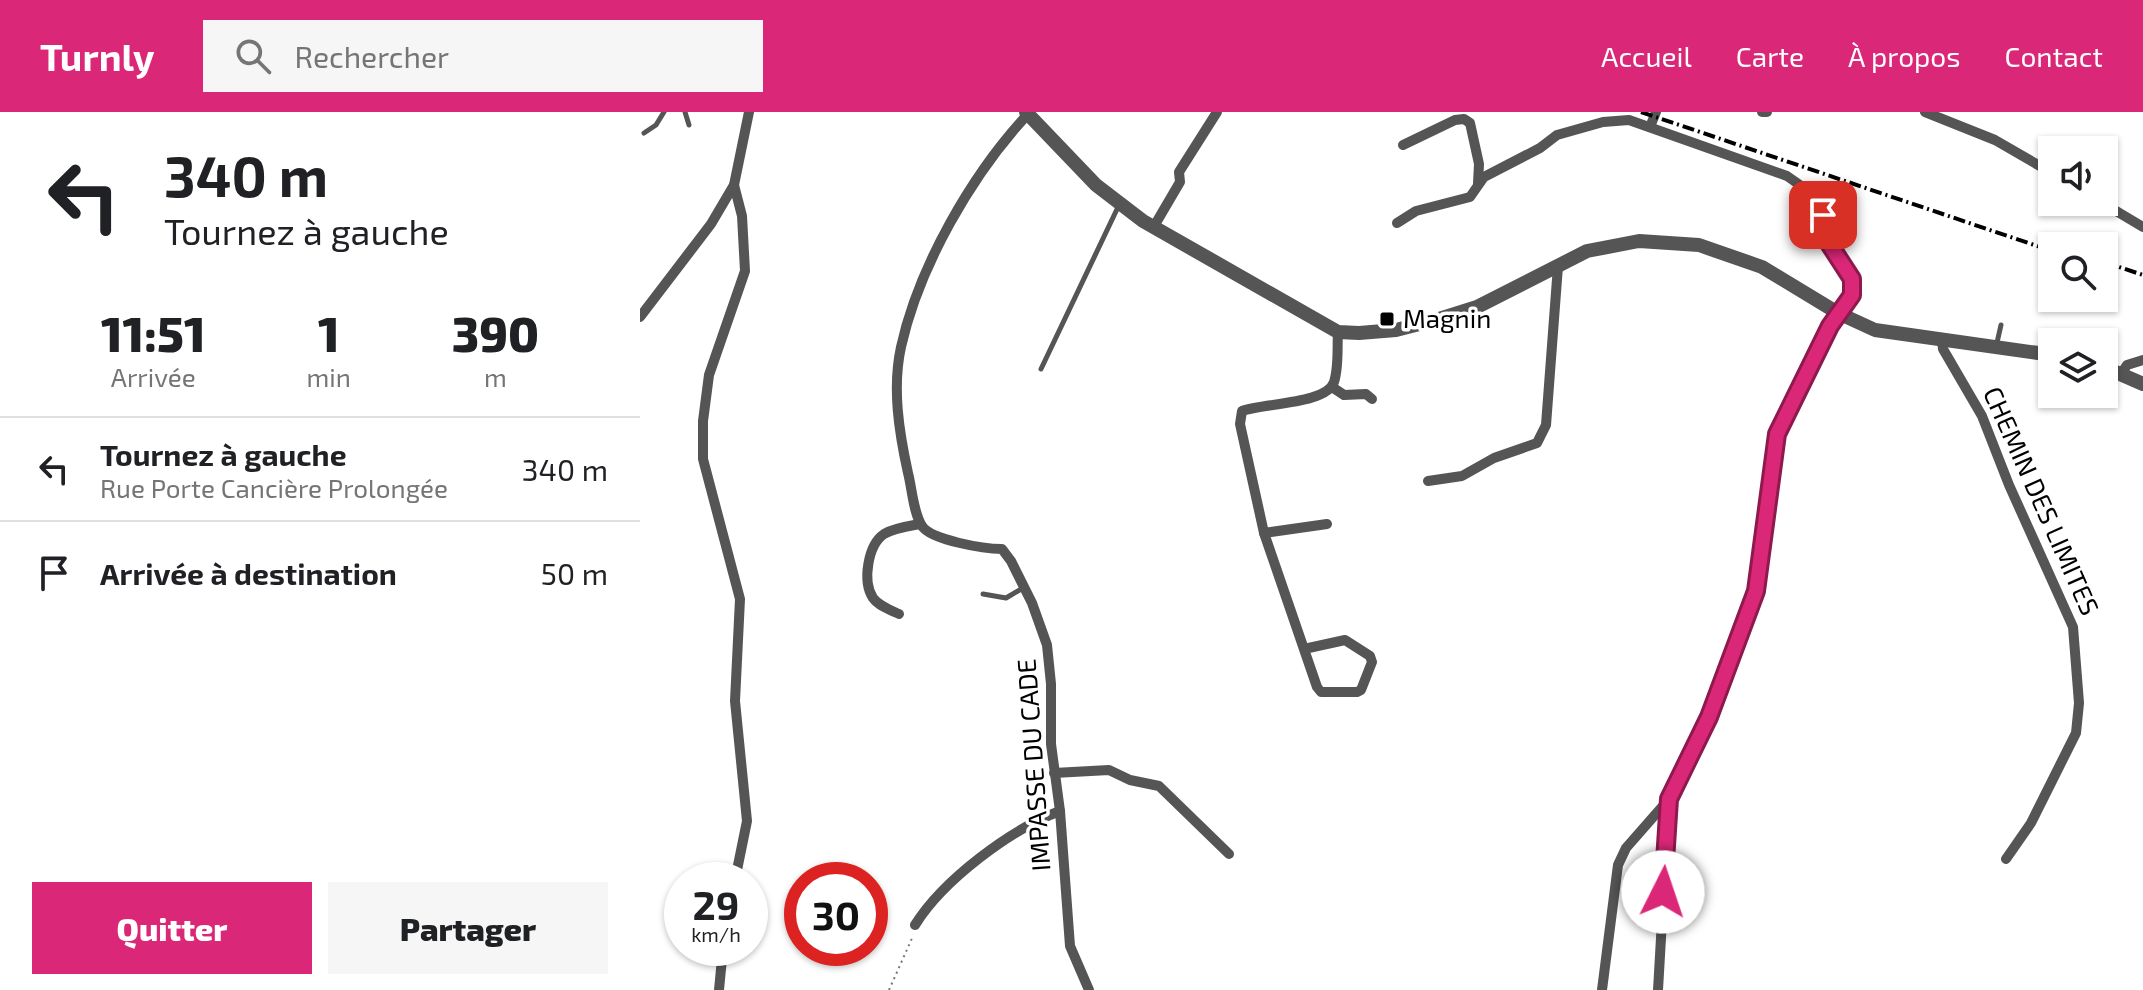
<!DOCTYPE html>
<html lang="fr">
<head>
<meta charset="utf-8">
<style>
	body { margin:0; font-family:"Exo 2",sans-serif; background:#f6f6f6; color:#202124; height:100vh; display:flex; flex-direction:column; font-size:30px; white-space:nowrap }
	* { box-sizing:border-box; margin:0 }
	p { font-size:26px; color:#757577 }
	.icon { flex:none; width:44px; height:44px; fill:none; stroke:currentColor; stroke-width:2; stroke-linecap:round; stroke-linejoin:round }
	.map { position:relative; flex:1; overflow:hidden }
	.side { display:flex; flex-direction:column; background:#fff; width:640px }
	.side>* { flex:none }
	.top-card { background:#fff; color:#202124; overflow:hidden }
	.fabs { position:absolute; left:1398px; top:24px; display:grid; gap:16px }
	.fabs a { display:grid; place-items:center; width:80px; height:80px; border-radius:0px; background:#fff; box-shadow:0 2px 6px #0004; font-size:40px }
	.speed { position:absolute; left:24px; top:750px; display:flex; gap:16px; font-size:40px; font-weight:700; text-align:center }
	.speed>* { display:grid; place-content:center; width:104px; height:104px; border-radius:50%; background:#fff; box-shadow:0 2px 6px #0004; line-height:1 }
	.speed small { font-size:20px; font-weight:400 }
	.speed .limit { border:12px solid #d22; background:#fff; color:#111 }
	.pin { position:absolute; display:grid; place-items:center; width:68px; height:68px; color:#fff; margin:-34px; border-radius:16px; box-shadow:0 4px 12px #0006 }
	.me { position:absolute; width:88px; margin:-44px; rotate:4deg; stroke-linejoin:round; filter:drop-shadow(0 0 6px #0008) }
	.turn { display:flex; align-items:center; gap:28px; height:168px; padding:0 32px; font-size:36px }
	.turn .icon { width:104px; height:104px; stroke-width:2.5 }
	.turn b { display:block; font-size:56px; line-height:68px }
	.eta { display:flex; justify-content:space-evenly; align-items:center; height:136px; text-align:center }
	.eta b { font-size:48px; font-weight:800; line-height:56px }
	.cta { display:flex; gap:16px; margin-top:auto; padding:16px 32px }
	.cta a { flex:1; height:92px; border-radius:0px; background:#db2777; color:#fff; font-size:32px; font-weight:800; line-height:92px; text-align:center }
	.cta a+a { background:#f6f6f6; color:#202124 }
	ul { padding:0; list-style:none }
	li { display:flex; align-items:center; gap:24px; height:104px; padding:0 32px; border-top:2px solid #e0e0e0 }
	li div { flex:1 }
	li b { display:block; font-size:30px }
	li em { font-style:normal }
	header { display:flex; align-items:center; gap:48px; box-sizing:border-box; height:112px; padding:0 40px; background:#db2777; color:#fff }
	header strong { font-size:38px }
	nav { display:flex; gap:44px; margin-inline-start:auto; font-size:28px }
	.search { width:560px; height:72px; background:#f6f6f6; display:flex; align-items:center; gap:20px; box-sizing:border-box; padding:0 28px; border-radius:0px; color:#757577; font-size:30px }
	main { display:flex; flex:1; min-height:0 }
	.map>svg:first-child { display:block }
</style>
</head>
<body>
<header>
<strong>Turnly</strong>
<div class="search"><svg class="icon" aria-label="search" viewBox="0 0 24 24"><circle cx="10" cy="10" r="6"/><path d="M15 15l6 6"/></svg>Rechercher</div>
<nav><a>Accueil</a><a>Carte</a><a>À propos</a><a>Contact</a></nav>
</header>
<main>
<section class="side">
<div class="top-card">
<div class="turn"><svg class="icon" aria-label="left" viewBox="0 0 24 24"><path d="M17 20v-9H6M10 6l-5 5 5 5"/></svg><div><b>340 m</b>Tournez à gauche</div></div>
</div>
<div class="eta">
<div><b>11:51</b><p>Arrivée</p></div>
<div><b>1</b><p>min</p></div>
<div><b>390</b><p>m</p></div>
</div>
<ul>
<li><svg class="icon" aria-label="left" viewBox="0 0 24 24"><path d="M17 20v-9H6M10 6l-5 5 5 5"/></svg><div><b>Tournez à gauche</b><p>Rue Porte Cancière Prolongée</p></div><em>340 m</em></li>
<li><svg class="icon" aria-label="arrive" viewBox="0 0 24 24"><path d="M6 21V4h12l-3 4 3 4H6"/></svg><div><b>Arrivée à destination</b></div><em>50 m</em></li>
</ul>
<div class="cta"><a>Quitter</a><a>Partager</a></div>
</section>
<div class="map">
<svg width="1503" height="878" viewBox="0 0 1503 878">
	<rect width="100%" height="100%" fill="#fff"/>
	<g fill="none" stroke-linecap="round" stroke-linejoin="round">
		<polyline stroke="#777" stroke-width="2" stroke-dasharray="2 4" stroke-linecap="butt" points="249,878 273,824"/>
		<g stroke="#555" stroke-width="5">
			<polyline points="45,0 49,13"/>
			<polyline points="4,21 16,13 24,0"/>
			<polyline points="1356,235 1361,213"/>
			<polyline points="401,257 479,93"/>
			<polyline points="343,482 366,486 383,476"/>
		</g>
		<g stroke="#555" stroke-width="10">
			<polyline points="1122,0 1127,0"/>
			<polyline points="1285,0 1355,28 1412,61"/>
			<path d="M388,2c-56,60 -109,152 -127,233 -9,41 -2,85 7,126 4,15 5,39 14,53 9,14 62,23 80,23l9,12 21,42 15,42 4,39v60l9,67 10,135 19,44"/>
			<polyline points="1010,15 1016,0"/>
			<polyline points="763,33 815,8 824,7 830,11 839,52 838,71"/>
			<polyline points="94,73 102,104 105,159 69,263 63,309 63,347 100,487 95,589 107,709 95,768"/>
			<polyline points="1461,90 1503,115"/>
			<polyline points="757,111 776,99 830,85 844,65 900,36 917,23 963,10 989,8 1147,64 1167,78 1183,103 1188,130 1212,167 1212,183 1190,214 1137,322 1116,479 1069,605 1029,687 1018,878"/>
			<polyline points="513,116 540,70 539,60 577,0"/>
			<polyline points="0,205 71,112 94,73 109,0"/>
			<polyline points="1302,229 1303,237 1342,304 1369,373 1433,515 1439,591 1436,621 1391,711 1366,747"/>
			<polyline points="1481,262 1487,253 1503,248"/>
			<polyline points="692,275 704,283 726,282 732,287"/>
			<polyline points="788,369 822,364 854,346 897,331 906,313 918,154"/>
			<polyline points="624,421 687,412"/>
			<path d="M259,502c-9,-4 -20,-8 -26,-16 -11,-17 -5,-53 11,-64 10,-6 25,-8 36,-10"/>
			<path d="M664,537l41,-9 25,16 2,6 -11,28 -4,2h-36l-4,-5 -53,-154 -24,-109 2,-13c22,-8 85,-7 92,-29 5,-15 3,-35 4,-50"/>
			<polyline points="414,661 469,658 490,668 519,674 589,742"/>
			<path d="M275,813c28,-45 96,-96 145,-114"/>
			<polyline points="79,878 83,836"/>
			<polyline points="962,878 978,753 986,736 1029,687"/>
		</g>
		<g stroke="#555" stroke-width="14">
			<polyline points="386,0 456,73 503,109 698,220 719,221 756,218 799,207 837,195 947,139 999,129 1059,133 1122,155 1198,201 1235,218 1412,243"/>
			<polyline points="1464,255 1503,272"/>
		</g>
		<g stroke="#000" stroke-width="4" stroke-dasharray="12 4 2 4" stroke-linecap="butt">
			<polyline points="1001,0 1412,139"/>
			<polyline points="1464,150 1503,163"/>
		</g>
	</g>
	<g fill="none" stroke-linecap="round" stroke-linejoin="round">
		<defs>
			<polyline id="route" points="1023,780 1029,687 1069,605 1116,479 1137,322 1190,214 1212,183 1212,167 1188,130 1183,103"/>
		</defs>
		<use href="#route" stroke="#8e194d" stroke-width="20"/>
		<use href="#route" stroke="#db2777" stroke-width="14"/>
	</g>
	<rect fill="#000" stroke="#fff" stroke-width="3" x="739" y="199" width="16" height="16" rx="4"/>
	<g text-anchor="middle" stroke-width="7" stroke-linejoin="round" paint-order="stroke">
		<g font-size="26" fill="#000" stroke="#fff" text-anchor="start">
			<text x="763" y="216">Magnin</text>
		</g>
		<g font-size="26" fill="#000" stroke="#fff">
			<text transform="translate(1401 389) rotate(66)" y="9">CHEMIN DES LIMITES</text>
			<text transform="translate(394 653) rotate(-94)" y="9">IMPASSE DU CADE</text>
		</g>
	</g>
</svg>
<div class="fabs">
<a><svg class="icon" aria-label="sound" viewBox="0 0 24 24"><path d="M4 9h4l5-4v14l-5-4H4zM17 9q2 3 0 6"/></svg></a>
<a><svg class="icon" aria-label="search" viewBox="0 0 24 24"><circle cx="10" cy="10" r="6"/><path d="M15 15l6 6"/></svg></a>
<a><svg class="icon" aria-label="layers" viewBox="0 0 24 24"><path d="M12 4l9 5-9 5-9-5zM3 14l9 5 9-5"/></svg></a>
</div>
<div class="speed"><div>29<small>km/h</small></div><div class="limit">30</div></div>
<div class="pin" style="left:1183px;top:103px;background:#d93025"><svg class="icon" aria-label="arrive" viewBox="0 0 24 24"><path d="M6 21V4h12l-3 4 3 4H6"/></svg></div>
<svg class="me" style="left:1023px;top:780px" viewBox="-20 -20 40 40"><circle r="19" fill="#fff"/><path d="M0-13L10 11 0 6-10 11z" fill="#db2777"/></svg>
</div>
</main>
</body>
</html>
